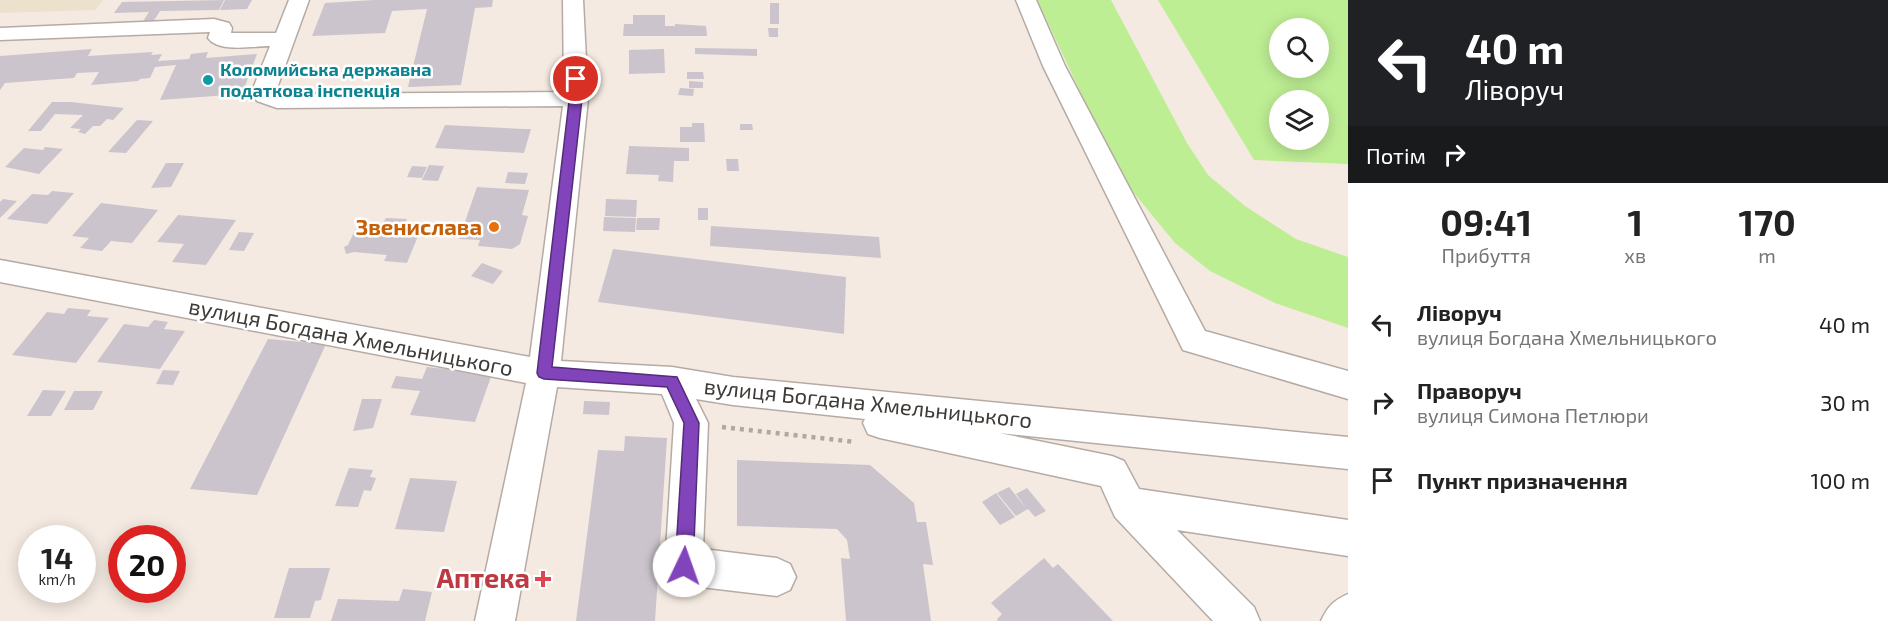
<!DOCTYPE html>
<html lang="uk">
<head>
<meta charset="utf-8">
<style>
	body { margin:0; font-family:"Exo 2",sans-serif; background:#f6f6f6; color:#222; height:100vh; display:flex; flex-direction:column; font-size:22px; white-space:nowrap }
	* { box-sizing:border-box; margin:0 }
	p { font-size:20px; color:#767676 }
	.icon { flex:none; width:33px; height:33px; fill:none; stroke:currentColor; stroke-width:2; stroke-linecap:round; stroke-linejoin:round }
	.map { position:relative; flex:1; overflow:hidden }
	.details { display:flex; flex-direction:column; background:#fff; width:540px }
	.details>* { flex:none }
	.banner { background:#202124; color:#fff; overflow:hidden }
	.controls { position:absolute; left:1269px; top:18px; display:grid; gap:12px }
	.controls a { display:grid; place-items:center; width:60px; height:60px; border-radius:50%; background:#fff; box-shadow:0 3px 15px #0003; font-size:30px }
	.speed { position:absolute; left:18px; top:525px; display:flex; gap:12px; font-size:30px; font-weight:700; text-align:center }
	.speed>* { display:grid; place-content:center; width:78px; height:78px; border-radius:50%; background:#fff; box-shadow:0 3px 15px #0003; line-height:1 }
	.speed small { font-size:15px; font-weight:400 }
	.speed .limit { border:9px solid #d22; background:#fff; color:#111 }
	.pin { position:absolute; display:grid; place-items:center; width:51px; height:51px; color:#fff; margin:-26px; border:3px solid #fff; border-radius:50%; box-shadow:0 2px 6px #0007 }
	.me { position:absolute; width:66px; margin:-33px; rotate:3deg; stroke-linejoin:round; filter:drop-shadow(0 0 4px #0008) }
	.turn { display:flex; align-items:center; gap:21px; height:126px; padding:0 18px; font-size:27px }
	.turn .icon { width:78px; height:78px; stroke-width:2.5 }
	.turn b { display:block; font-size:42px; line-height:51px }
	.then { display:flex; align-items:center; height:57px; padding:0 18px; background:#0003; gap:12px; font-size:22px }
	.eta { display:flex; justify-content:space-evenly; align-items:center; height:102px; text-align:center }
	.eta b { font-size:36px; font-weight:700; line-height:42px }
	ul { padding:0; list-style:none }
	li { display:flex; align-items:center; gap:18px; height:78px; padding:0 18px }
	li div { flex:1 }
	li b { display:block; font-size:22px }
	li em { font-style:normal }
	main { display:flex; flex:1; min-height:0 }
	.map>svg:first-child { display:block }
</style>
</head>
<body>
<main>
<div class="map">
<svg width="1348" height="621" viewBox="0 0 1348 621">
	<rect width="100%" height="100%" fill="#f4eae1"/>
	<polygon fill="#ebe1cc" points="0,0 103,0 95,10 0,13"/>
	<g fill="#beee94" fill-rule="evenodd">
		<polygon points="1037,0 1111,0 1187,143 1208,175 1245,206 1296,239 1348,257 1348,328 1275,303 1210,271 1175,243 1120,176"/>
		<path d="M1158,0h190v164l-94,-4zM1280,28h38v40h-38zM1280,100h38v40h-38z"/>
	</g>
	<g fill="#cbc4cd">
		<polygon points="224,0 219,10 160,11 153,22 142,23 149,12 114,13 122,2"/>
		<polygon points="225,0 252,0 247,9 220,10"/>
		<polygon points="374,0 493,0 492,7 475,8 461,85 408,87 427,9 392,11 385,33 312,36 325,3"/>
		<rect x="770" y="3" width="9" height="21"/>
		<polygon points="633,15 665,15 665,26 675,26 675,24 706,26 707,36 623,36 624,24 633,24"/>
		<polygon points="768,28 778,28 778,37 769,37"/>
		<polygon points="695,48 757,49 757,56 695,54"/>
		<polygon points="92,49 88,56 153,52 151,55 162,54 158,61 189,59 191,54 208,52 206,58 257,54 242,94 160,100 176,65 155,67 150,78 140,79 138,81 91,85 99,72 77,73 74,78 5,83 0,90 0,56"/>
		<polygon points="664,49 665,73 629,74 629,50"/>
		<polygon points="687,72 703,72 704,79 687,79"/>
		<polygon points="689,81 703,82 703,88 689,88"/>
		<polygon points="680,88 694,89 693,96 678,95"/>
		<polygon points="52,102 71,102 124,108 113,120 107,119 100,126 93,126 85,134 78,132 81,129 70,128 83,115 55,114 41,131 28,131"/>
		<polygon points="137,120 153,121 126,153 108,152"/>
		<polygon points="692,123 704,123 705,142 680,142 680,127 692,127"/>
		<polygon points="740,124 752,124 753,130 740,130"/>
		<polygon points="445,125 524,129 531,129 524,153 435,148"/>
		<polygon points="629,146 689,148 689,161 674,161 673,182 658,181 659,175 626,174"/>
		<polygon points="45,147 63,149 39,174 5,167 24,148 43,150"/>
		<polygon points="726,159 738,159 739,171 727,171"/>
		<polygon points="166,163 184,163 171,187 151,188"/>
		<polygon points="429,165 444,166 438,181 422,180"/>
		<polygon points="412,166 427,167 422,178 407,177"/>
		<polygon points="508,172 528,173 525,184 505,183"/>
		<polygon points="477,187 529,190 522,215 528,216 520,244 512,249 478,246 480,240 459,239"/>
		<polygon points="52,191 74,193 47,224 7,219 32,194 48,195"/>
		<polygon points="3,199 17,201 0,218 0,202"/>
		<polygon points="606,199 637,200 636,217 605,216"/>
		<polygon points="101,203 158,210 132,243 111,241 102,251 80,248 89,238 72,236"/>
		<rect x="698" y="208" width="10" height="12"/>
		<polygon points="178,215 236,220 206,265 172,262 184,244 157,242"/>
		<polygon points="604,217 636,218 635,232 603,231"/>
		<polygon points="386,218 407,219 404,225 422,226 407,263 384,261 387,255 354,252 346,254 344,247 348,245 359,222 383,223"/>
		<polygon points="637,218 660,218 659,230 636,230"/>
		<polygon points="711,226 879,237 881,258 710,246"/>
		<polygon points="239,232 254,233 244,251 229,250"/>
		<polygon points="613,249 846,277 844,334 598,302"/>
		<polygon points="482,263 503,271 493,284 471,276"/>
		<polygon points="68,308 91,310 87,316 109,318 76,363 12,355 47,312 64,314"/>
		<polygon points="154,320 168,322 164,329 185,331 160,369 97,362 124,324 148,327"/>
		<polygon points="268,339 326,344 257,495 190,489"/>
		<polygon points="427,367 492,374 475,422 410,415 420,391 391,388 396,376 422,379"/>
		<polygon points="163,370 180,371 173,385 156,384"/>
		<polygon points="43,390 66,391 51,416 27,416"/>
		<polygon points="74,391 103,391 93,410 64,410"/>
		<polygon points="362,399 382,399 373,428 353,431"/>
		<polygon points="584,401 610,402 609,415 583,414"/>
		<polygon points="625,436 667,438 655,621 576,621 598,450 624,451"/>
		<polygon points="737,460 870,465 914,503 917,522 926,522 933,565 923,564 931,621 846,621 841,558 850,559 847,540 837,529 737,526"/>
		<polygon points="349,468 373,470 370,477 376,478 371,491 364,490 358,507 335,506"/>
		<polygon points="410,478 457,481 444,532 395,529"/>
		<polygon points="1009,487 1026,508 1016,494 1027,488 1046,511 1035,517 1028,509 1016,516 997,493"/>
		<polygon points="996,493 1015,517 1000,525 982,502"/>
		<polygon points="1044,558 1053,568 1058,564 1113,621 998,621 997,619 1002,614 991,603"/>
		<polygon points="289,568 330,568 321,600 315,601 310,618 274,618"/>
		<polygon points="403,589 432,592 425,621 331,621 338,599 399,601"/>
	</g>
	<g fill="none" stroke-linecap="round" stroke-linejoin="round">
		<defs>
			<g id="minor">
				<path d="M289,0h20l-33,91 4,3 284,-2 -1,-92h20l5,99 -27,262 111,6 61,10 615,60v32l-349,-36 113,23 12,5 15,28 209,31v36l-171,-26 77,77 6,14h-47l-98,-104 -14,-31 -221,-48 -12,-4 -5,-11 2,-4 -132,-14 -37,-6 12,24 -5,126 74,9 13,6 6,13 -6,13 -13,6 -93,-11 -13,-6 -6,-13 9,-143 -12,-29 -105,-7 -42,234h-40l51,-238 -526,-101v-22l530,97 33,-251 -286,2 -20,-7 -5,-10 18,-45c-17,0 -51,7 -62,-8l2,-6 -210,8v-12l214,-9 15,4 3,5 -1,5h45z"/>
				<polygon points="1016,0 1036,0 1065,66 1205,331 1348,371 1348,399 1183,350 1043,66"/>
				<path d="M1348,594v27h-27c7,-15 12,-20 27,-27z"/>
			</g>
		</defs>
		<use href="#minor" stroke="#b5aba4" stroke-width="3"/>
		<polyline stroke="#afa8a1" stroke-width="4.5" stroke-dasharray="4 5" stroke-linecap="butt" points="722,427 855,442"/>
		<use href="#minor" fill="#fff" fill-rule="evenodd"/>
	</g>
	<polygon fill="#8144ba" stroke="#542c79" stroke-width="1.5" points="572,76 576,76 581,79 582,99 552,367 677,377 699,423 693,566 690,572 684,574 678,572 675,566 684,423 667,387 544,379 539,377 537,373"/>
	<circle fill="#0f9aa8" stroke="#fff" stroke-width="2" cx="208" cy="80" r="6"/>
	<circle fill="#e8710a" stroke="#fff" stroke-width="2" cx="494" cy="227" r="6"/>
	<path fill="#e0444e" stroke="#fff" stroke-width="2" d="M540 570h6v6h6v6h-6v6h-6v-6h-6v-6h6z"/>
	<g text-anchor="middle" stroke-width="5" stroke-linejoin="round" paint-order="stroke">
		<g font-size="18" font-weight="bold" fill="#0d838f" stroke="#fff" text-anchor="start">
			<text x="220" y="76">Коломийська державна<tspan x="220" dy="21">податкова інспекція</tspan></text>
		</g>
		<g font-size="22" font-weight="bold" fill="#c56008" stroke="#fff" text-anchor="end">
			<text x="482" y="235">Звенислава</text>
		</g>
		<g font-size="22" fill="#3e3a37" stroke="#fff">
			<text transform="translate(351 337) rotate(11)" y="8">вулиця Богдана Хмельницького</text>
			<text transform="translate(868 403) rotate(6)" y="8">вулиця Богдана Хмельницького</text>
		</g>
		<g font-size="27" font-weight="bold" fill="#be3a42" stroke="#fff" text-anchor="end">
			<text x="530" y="588">Аптека</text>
		</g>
	</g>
</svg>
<div class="controls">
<a><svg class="icon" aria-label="search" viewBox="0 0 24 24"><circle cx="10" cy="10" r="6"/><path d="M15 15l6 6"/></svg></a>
<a><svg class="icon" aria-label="layers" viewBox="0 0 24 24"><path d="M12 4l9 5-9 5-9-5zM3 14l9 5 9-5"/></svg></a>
</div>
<div class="speed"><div>14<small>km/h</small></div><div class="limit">20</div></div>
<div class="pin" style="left:576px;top:79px;background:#d93025"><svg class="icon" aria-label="arrive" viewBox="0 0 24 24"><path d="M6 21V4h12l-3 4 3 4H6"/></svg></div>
<svg class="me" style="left:684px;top:566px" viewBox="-20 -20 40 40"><circle r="19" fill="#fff"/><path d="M0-13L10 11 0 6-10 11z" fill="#8144ba"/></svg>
</div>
<section class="details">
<div class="banner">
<div class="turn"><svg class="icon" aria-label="left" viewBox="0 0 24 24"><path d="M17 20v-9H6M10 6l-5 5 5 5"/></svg><div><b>40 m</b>Ліворуч</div></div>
<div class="then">Потім<svg class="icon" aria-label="right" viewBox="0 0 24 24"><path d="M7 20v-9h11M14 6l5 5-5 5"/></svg></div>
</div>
<div class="eta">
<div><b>09:41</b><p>Прибуття</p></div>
<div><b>1</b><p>хв</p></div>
<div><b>170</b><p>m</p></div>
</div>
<ul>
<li><svg class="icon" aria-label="left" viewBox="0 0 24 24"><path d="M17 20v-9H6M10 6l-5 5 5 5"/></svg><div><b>Ліворуч</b><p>вулиця Богдана Хмельницького</p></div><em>40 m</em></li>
<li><svg class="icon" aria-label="right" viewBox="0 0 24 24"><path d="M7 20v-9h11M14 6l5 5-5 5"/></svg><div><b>Праворуч</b><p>вулиця Симона Петлюри</p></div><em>30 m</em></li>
<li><svg class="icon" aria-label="arrive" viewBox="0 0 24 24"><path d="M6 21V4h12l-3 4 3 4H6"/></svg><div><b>Пункт призначення</b></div><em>100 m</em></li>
</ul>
</section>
</main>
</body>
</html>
